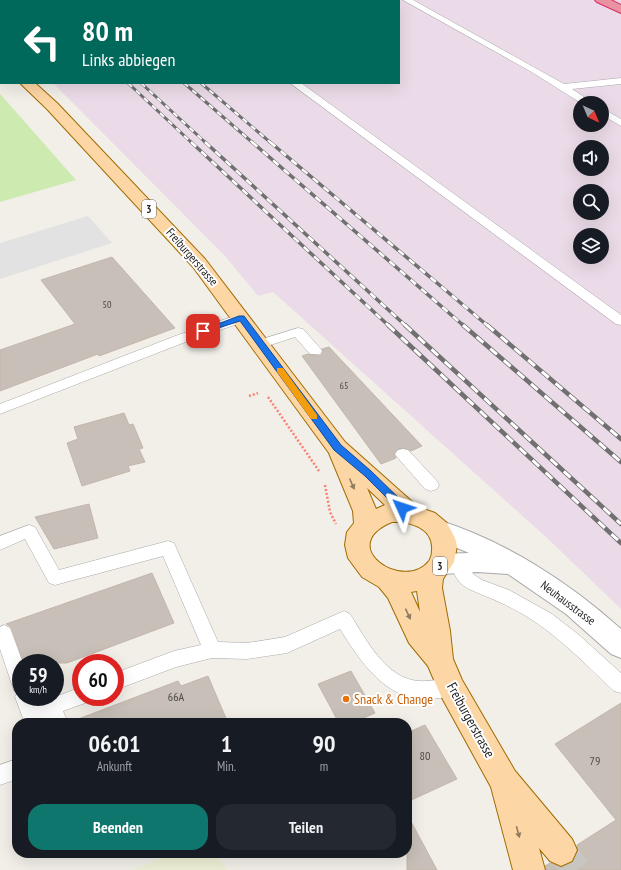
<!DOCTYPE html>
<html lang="de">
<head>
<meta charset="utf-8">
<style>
	body { margin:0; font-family:"PT Sans Narrow",sans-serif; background:#242831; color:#f1f3f6; height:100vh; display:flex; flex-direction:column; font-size:15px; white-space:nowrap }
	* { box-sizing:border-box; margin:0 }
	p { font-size:13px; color:#9ea1a6 }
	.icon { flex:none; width:22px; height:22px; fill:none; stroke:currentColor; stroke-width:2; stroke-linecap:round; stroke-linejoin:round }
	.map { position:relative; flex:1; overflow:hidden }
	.panel { position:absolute; left:12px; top:718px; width:400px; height:140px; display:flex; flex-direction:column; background:#171b24; border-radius:16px; box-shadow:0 4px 16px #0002 }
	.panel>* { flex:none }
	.banner { position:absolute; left:0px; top:0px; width:400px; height:84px; box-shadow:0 4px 16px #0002; background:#00695c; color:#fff; overflow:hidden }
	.needle { width:26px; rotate:136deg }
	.controls { position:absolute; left:573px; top:96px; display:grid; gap:8px }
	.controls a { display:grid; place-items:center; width:36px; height:36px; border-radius:50%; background:#171b24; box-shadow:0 4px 16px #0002; font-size:20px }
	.speed { position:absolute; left:12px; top:654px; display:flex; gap:8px; font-size:20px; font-weight:700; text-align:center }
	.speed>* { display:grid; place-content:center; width:52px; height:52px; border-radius:50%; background:#171b24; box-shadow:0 4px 16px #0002; line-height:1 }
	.speed small { font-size:10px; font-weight:400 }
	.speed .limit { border:6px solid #d22; background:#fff; color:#111 }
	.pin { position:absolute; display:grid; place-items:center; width:34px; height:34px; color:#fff; margin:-17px; border-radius:8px; box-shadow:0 2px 6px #0006 }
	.me { position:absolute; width:44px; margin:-22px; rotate:312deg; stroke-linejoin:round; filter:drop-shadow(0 0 3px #0008) }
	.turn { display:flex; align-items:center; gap:14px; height:84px; padding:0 16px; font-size:18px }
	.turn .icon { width:52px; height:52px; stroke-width:2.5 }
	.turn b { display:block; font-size:28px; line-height:34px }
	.eta { display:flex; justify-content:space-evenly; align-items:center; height:68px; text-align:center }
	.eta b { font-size:24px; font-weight:700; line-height:28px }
	.primary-button { display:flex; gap:8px; margin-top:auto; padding:8px 16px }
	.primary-button a { flex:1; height:46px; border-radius:16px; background:#0f766e; color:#fff; font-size:16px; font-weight:700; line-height:46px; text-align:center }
	.primary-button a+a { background:#242831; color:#f1f3f6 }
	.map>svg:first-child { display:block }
</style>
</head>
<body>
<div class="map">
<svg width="621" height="870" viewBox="0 0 621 870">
	<rect width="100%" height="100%" fill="#f2efe9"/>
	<path fill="#ebdbe8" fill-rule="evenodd" d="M0,0h621v609l-75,-72 -273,-245 -15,4 -33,-40 -172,-173h346v-82h-398v41zM580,103h22v22h-22zM580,147h22v22h-22zM580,191h22v22h-22zM580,235h22v22h-22z"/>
	<polygon fill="#eef0d5" points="174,853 217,853 227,870 133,870"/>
	<polygon fill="#cdebb0" points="0,94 2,96 76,180 0,202"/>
	<polygon fill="#e2e2e2" points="88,216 112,243 0,279 0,243"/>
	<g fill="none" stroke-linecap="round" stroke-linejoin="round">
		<rect fill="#aad3df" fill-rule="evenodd" x="0" y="30" width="1" height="3"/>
	</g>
	<g fill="#c7bfb8" stroke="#c4b6ab">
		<polygon points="112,257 175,328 99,356 98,354 0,391 0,350 75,324 41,280"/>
		<polygon points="329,347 422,446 411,451 403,448 398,449 394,454 396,458 381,464 302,356 308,354 320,356 323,352 322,349"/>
		<polygon points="124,413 129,425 133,424 143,448 139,449 145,462 128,466 130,471 82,486 67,443 78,439 74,427"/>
		<polygon points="89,504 98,538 54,549 35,517"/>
		<polygon points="152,573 174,623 67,663 24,663 11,627 6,624"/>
		<polygon points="351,671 375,713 352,723 339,723 318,684"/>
		<polygon points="208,676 228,723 73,723 73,721 178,681 181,686"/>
		<polygon points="621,703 621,870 546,870 545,866 550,863 562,867 573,862 578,851 577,845 616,820 555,744"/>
		<polygon points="425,725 457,779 407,802 407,733"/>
		<polygon points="407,814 437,870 407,870"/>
	</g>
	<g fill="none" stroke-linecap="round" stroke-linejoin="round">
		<polyline stroke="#c8c6c1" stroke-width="28" stroke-dasharray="28 14" stroke-linecap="butt" points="561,850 577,870"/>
		<defs>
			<g id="lane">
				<polygon points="180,0 188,0 189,1 181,1"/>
				<polygon points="403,0 413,0 564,84 621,78 621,84 572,89 593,103 581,103 530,71"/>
				<polygon points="290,83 301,83 621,315 621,325 616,324"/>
				<polygon points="602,108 621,119 621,126 602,115"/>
				<polygon points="241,314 246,315 248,318 246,321 188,341 0,414 0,404 178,335"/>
				<polygon points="298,328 303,329 320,348 322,351 320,354 310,354 295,337 261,348 256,347 254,344 256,341"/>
				<polygon points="403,449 408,450 437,481 439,485 437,489 431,491 425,489 398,458 395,454 398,450"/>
				<path d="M29,525l6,2 24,43 109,-29 6,2 44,99 29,1 38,-6 59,-26 6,3c16,25 35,64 68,67 13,1 28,-4 40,0l3,6 -3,6c-60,22 -90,-19 -118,-64l-53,24 -40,6 -35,-1 -36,9 -61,23v-17l59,-22 27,-6 -38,-89 -108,29 -6,-2 -24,-44 -25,11v-14z"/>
				<path d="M460,555l6,2 7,17 9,6 27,10 43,24 27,21 42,38v20l-7,-2c-28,-26 -55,-55 -88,-75 -18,-11 -36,-18 -55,-26 -12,-5 -18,-15 -20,-28l3,-5z"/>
				<polygon points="4,625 10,628 23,663 21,663 21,697 35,697 37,704 81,687 81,697 90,697 88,702 63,711 68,723 48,723 46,718 33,723 24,721 15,697 18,692 14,691 0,649 0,627"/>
				<polygon points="17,759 17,779 0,785 0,765"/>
			</g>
			<path id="street" d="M438,520c67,21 131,62 183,109v29l-10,-4 -45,-40 -58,-40 -31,-2 -35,2 -9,-3 -4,-7 4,-7 9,-3 27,-1 -40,-17 -3,-7 3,-7z"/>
			<g id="primary">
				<rect x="0" y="57" width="1" height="9"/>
				<path d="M20,83h15l22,20 148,156 140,183 73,65 17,6 12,10 8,15 2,8 -3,16 -11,17 -1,9 8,43 3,28 9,21 53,91 57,68 5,11 -5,11 -11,5 -11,-5 -11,-13 6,22h-32l-22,-83 -50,-91 -13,-30 -19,-23 -21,-45 -9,-11 -17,-10 -14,-19 -3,-13 2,-13 7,-9 -1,-12 -24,-58 -136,-186 -146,-158zM367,488l18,17 -9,4zM392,522c18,-1 42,6 40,28 0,4 -1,8 -3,11 -25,32 -95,-15 -37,-39zM417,591l3,21 -9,-20z"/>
			</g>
			<polygon id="highway" points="595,0 611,0 621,5 621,13 597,2"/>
		</defs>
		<use href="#lane" stroke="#a9a9a9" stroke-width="1"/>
		<use href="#street" stroke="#a9a9a9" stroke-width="2"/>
		<use href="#primary" stroke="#a06b00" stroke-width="2"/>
		<use href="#highway" stroke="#dc2a67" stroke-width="2"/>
		<g stroke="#fa8072" stroke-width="2.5" stroke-dasharray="2 2" stroke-linecap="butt">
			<polyline points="249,396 258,393"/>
			<polyline points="268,397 319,471"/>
			<polyline points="325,485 330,512 336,524"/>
		</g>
		<use href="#lane" fill="#fff" fill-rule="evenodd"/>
		<use href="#street" fill="#fff" fill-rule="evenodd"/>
		<use href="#primary" fill="#fcd6a4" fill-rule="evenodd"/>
		<use href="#highway" fill="#e892a2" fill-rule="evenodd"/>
		<defs>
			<g id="rail-far2">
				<polyline points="28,0 30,1"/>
				<polyline points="43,0 45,1"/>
				<polyline points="83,0 85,1"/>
				<polyline points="97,0 99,1"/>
				<polyline points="128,83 192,143"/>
				<polyline points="141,83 206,143"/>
				<polyline points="184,83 253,143"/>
				<polyline points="201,83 271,143"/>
			</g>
			<g id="rail-far1">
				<polyline points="191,142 389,326"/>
				<polyline points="205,142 406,326"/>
				<polyline points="252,142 464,326"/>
				<polyline points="270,142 488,326"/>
			</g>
			<g id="rail">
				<polyline points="388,325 621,543"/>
				<polyline points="405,325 621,524"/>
				<polyline points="463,325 621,462"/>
				<polyline points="487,325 621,439"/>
			</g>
		</defs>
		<use href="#rail-far2" stroke="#707070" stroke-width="3"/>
		<use href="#rail-far1" stroke="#707070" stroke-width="3.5"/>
		<use href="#rail" stroke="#707070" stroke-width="4.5"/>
		<use href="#rail-far2" stroke="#fff" stroke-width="2" stroke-dasharray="5.5" stroke-linecap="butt"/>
		<use href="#rail-far1" stroke="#fff" stroke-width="2.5" stroke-dasharray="7" stroke-linecap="butt"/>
		<use href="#rail" stroke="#fff" stroke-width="3" stroke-dasharray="9" stroke-linecap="butt"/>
	</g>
	<defs><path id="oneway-solid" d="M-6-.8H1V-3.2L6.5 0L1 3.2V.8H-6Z"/></defs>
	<g fill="#8f7c63">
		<use href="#oneway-solid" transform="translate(352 484) rotate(66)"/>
		<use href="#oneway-solid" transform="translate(408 614) rotate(65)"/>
		<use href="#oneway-solid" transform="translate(518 832) rotate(75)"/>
	</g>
	<polygon fill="#1a73e8" stroke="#114b97" points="239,316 244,316 341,445 371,471 406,505 407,508 406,510 399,510 365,476 334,450 240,321 203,333 199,331"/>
	<polygon fill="#f59e0b" points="277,368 283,368 317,415 317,419 311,419 277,372"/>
	<circle fill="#e8710a" stroke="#fff" stroke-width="1.5" cx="346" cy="699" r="4"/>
	<g text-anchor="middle" stroke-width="4" stroke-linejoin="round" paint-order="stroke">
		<g font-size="10" fill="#4b4948">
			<text x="107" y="308">50</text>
			<text x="344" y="389">65</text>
		</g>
		<g fill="#fff" stroke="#646464" stroke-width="1">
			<rect x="142" y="200" width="14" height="18" rx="3"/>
			<rect x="433" y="557" width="14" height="18" rx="3"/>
		</g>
		<g font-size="11" font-weight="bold" fill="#222">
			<text x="149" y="213">3</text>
			<text x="440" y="570">3</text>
		</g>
		<g font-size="12" fill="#222" stroke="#fff">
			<text transform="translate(192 257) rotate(49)" y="4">Freiburgerstrasse</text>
			<text transform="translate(568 603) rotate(37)" y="4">Neuhausstrasse</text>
		</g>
		<g font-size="12" fill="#4b4948">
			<text x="176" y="701">66A</text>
			<text x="425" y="760">80</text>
			<text x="595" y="765">79</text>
		</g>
		<g font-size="14" fill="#c56008" stroke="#fff" text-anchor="start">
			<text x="354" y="704">Snack &amp; Change</text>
		</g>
		<g font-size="14" fill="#222" stroke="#fff">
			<text transform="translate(471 720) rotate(61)" y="5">Freiburgerstrasse</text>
		</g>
	</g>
</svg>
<div class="controls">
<a><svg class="needle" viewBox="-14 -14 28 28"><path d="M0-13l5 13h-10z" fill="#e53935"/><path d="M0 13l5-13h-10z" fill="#9ea1a6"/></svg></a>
<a><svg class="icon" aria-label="sound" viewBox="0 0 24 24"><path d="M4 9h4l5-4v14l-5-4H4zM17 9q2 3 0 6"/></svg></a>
<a><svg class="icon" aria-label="search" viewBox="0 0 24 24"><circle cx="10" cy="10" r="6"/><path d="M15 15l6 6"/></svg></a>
<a><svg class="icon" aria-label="layers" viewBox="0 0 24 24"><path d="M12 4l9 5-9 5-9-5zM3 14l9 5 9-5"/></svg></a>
</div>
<div class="speed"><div>59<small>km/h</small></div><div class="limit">60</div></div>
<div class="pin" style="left:203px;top:331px;background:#d93025"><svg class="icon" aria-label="arrive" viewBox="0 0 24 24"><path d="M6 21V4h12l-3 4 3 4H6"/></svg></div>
<svg class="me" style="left:402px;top:508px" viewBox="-20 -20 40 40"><path d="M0-17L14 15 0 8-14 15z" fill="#1a73e8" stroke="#fff" stroke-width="4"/></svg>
<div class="banner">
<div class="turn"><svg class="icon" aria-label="left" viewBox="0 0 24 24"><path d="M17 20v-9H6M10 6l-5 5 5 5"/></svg><div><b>80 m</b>Links abbiegen</div></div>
</div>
<section class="panel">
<div class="eta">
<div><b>06:01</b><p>Ankunft</p></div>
<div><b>1</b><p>Min.</p></div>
<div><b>90</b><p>m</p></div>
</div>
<div class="primary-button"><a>Beenden</a><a>Teilen</a></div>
</section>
</div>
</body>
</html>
